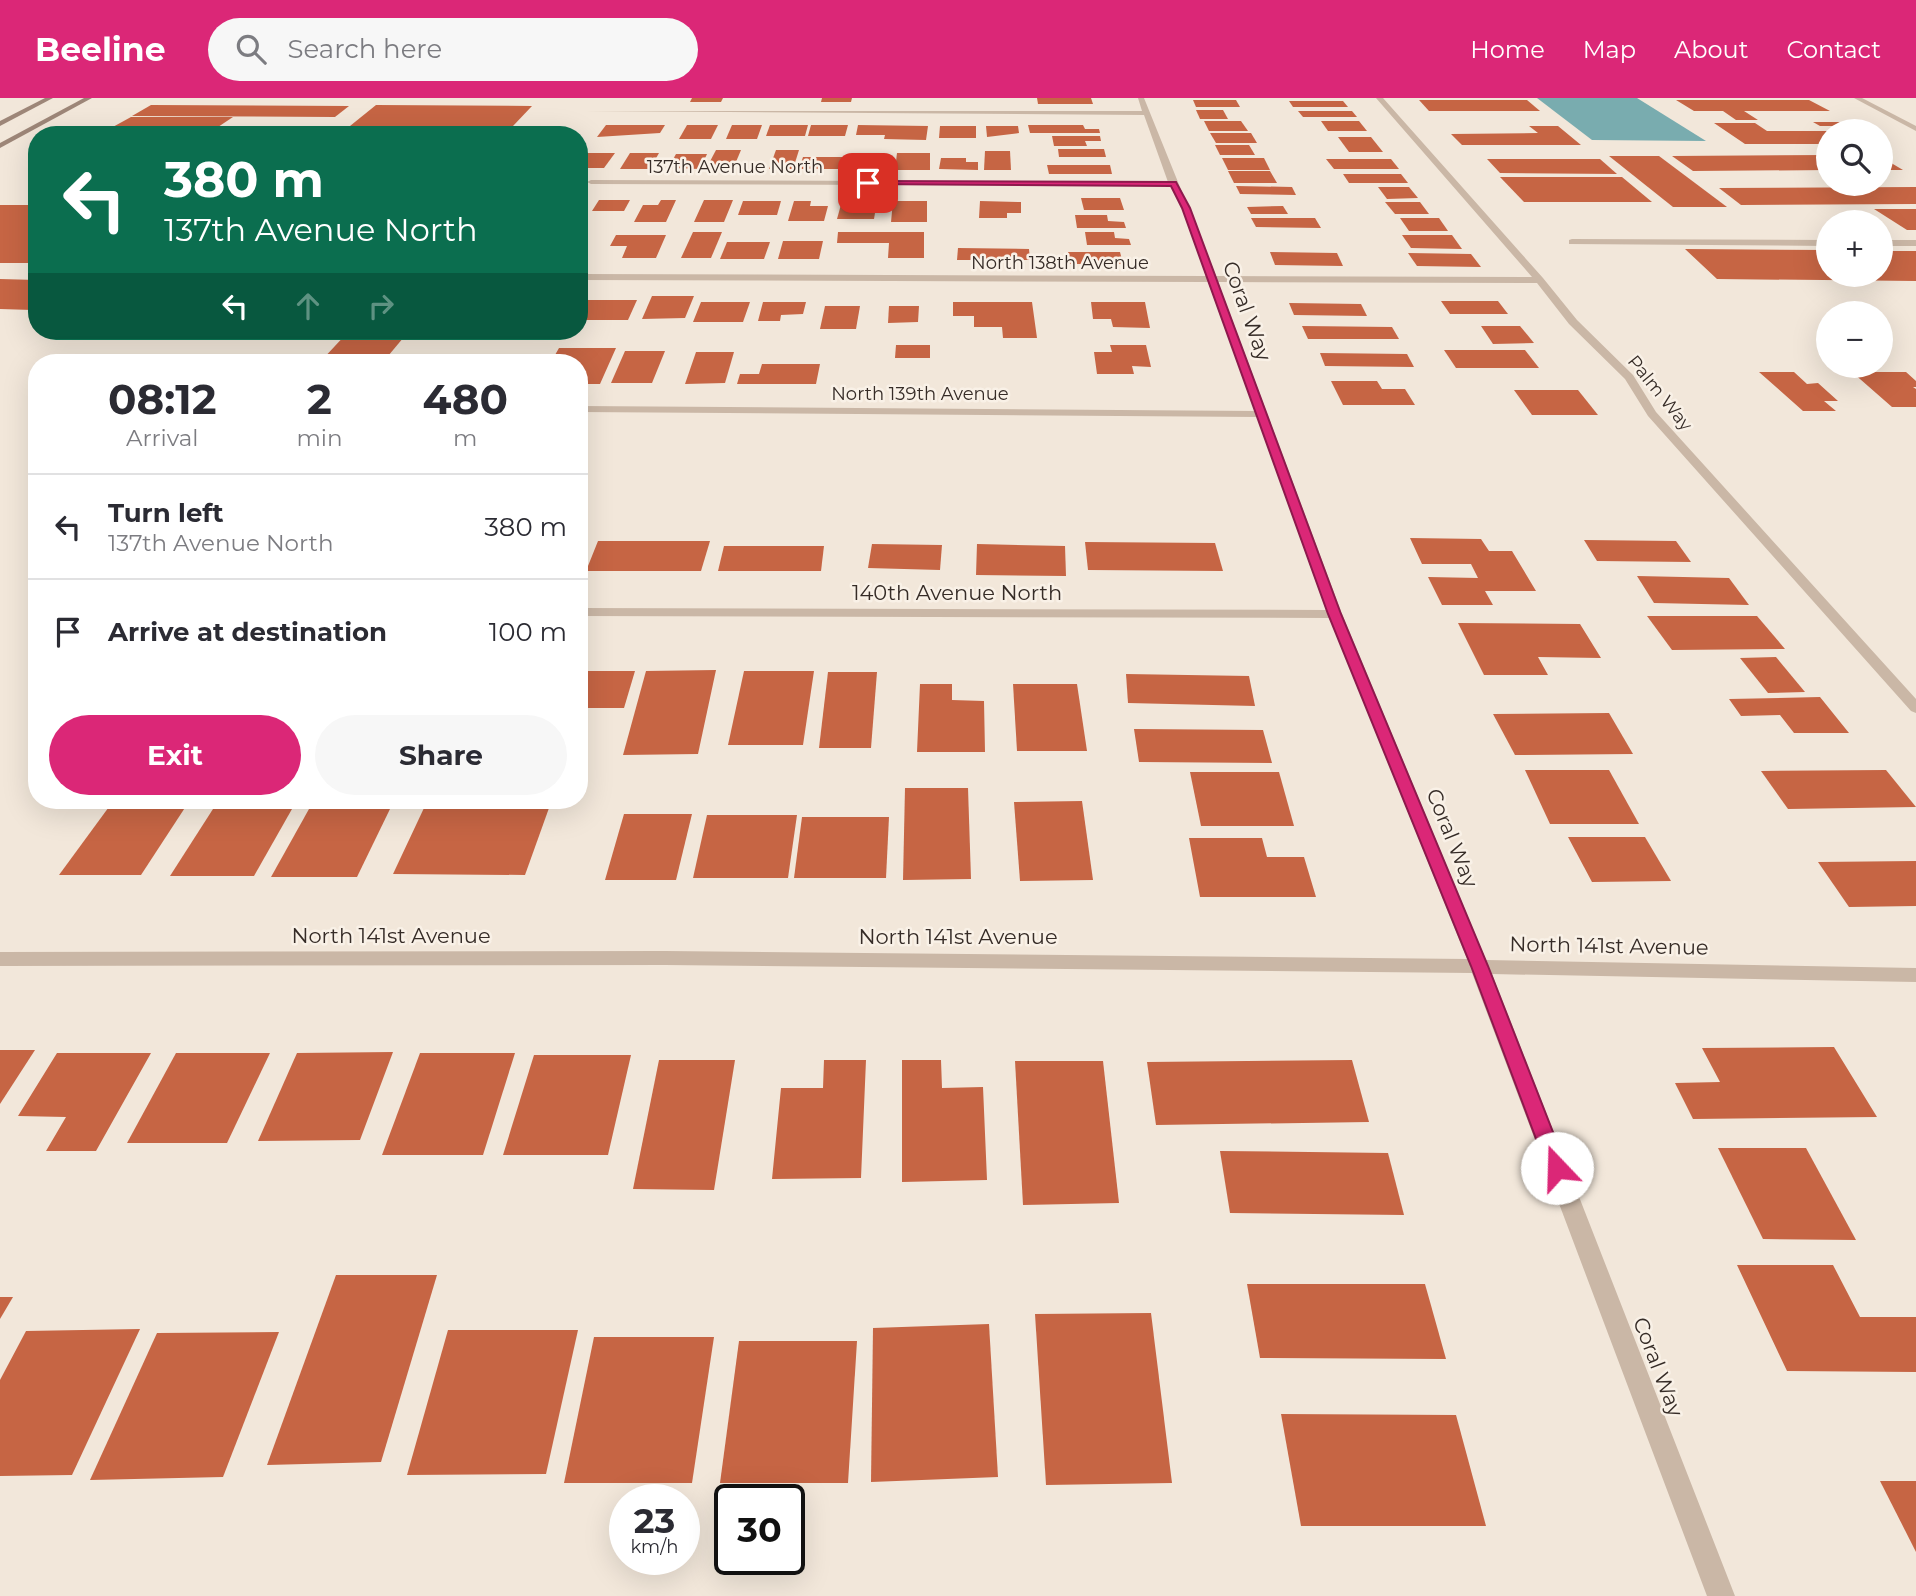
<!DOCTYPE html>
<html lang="en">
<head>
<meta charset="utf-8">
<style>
	body { margin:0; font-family:Montserrat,sans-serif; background:#f7f7f7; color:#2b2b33; height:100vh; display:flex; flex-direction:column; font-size:26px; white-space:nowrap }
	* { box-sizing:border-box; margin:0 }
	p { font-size:23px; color:#7c7c81 }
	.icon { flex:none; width:38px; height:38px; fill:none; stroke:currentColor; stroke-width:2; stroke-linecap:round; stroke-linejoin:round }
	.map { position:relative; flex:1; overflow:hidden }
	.panel { position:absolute; left:28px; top:256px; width:560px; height:455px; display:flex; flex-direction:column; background:#fff; border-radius:28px; box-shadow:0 7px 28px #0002 }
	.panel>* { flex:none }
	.hud { position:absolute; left:28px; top:28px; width:560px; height:214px; border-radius:28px; box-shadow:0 7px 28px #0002; background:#0b6e4f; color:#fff; overflow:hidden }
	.tools { position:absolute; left:1816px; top:21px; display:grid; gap:14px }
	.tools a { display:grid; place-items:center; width:77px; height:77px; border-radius:50%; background:#fff; box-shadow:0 7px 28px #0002; font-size:35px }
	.speed { position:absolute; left:609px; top:1386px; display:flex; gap:14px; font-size:35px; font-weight:700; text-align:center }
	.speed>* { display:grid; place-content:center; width:91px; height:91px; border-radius:50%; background:#fff; box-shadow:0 7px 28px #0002; line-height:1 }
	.speed small { font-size:18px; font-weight:400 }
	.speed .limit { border:4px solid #111; border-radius:10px; background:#fff; color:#111 }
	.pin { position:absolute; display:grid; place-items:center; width:60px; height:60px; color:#fff; margin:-30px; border-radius:14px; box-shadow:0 4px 10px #0006 }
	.me { position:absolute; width:77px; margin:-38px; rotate:339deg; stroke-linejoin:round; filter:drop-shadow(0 0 5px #0008) }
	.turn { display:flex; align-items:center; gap:24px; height:147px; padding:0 21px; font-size:32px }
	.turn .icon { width:91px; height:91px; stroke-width:2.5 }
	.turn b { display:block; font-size:49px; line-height:60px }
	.lanes { display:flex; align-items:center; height:66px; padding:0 21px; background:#0003; justify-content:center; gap:35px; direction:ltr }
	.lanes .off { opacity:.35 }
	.eta { display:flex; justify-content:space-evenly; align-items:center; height:119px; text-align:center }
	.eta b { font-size:42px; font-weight:700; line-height:49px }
	.primary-button { display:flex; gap:14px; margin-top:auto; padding:14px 21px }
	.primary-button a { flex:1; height:80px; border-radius:42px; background:#db2777; color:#fff; font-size:28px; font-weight:700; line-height:80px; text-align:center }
	.primary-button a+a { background:#f7f7f7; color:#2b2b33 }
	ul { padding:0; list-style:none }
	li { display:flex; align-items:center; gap:21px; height:105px; padding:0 21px; border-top:2px solid #e1e1e2 }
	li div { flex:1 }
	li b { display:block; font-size:26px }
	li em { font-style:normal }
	header { display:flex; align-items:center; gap:42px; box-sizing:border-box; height:98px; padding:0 35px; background:#db2777; color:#fff }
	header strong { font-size:33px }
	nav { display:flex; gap:38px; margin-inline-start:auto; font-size:24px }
	.search { width:490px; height:63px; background:#f7f7f7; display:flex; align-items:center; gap:18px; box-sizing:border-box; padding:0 24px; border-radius:38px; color:#7c7c81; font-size:26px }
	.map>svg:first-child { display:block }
</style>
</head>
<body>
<header>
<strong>Beeline</strong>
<div class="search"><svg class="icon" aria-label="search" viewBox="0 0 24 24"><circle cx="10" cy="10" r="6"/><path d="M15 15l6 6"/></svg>Search here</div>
<nav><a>Home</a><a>Map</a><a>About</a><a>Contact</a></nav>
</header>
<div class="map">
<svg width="1916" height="1498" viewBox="0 0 1916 1498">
	<rect width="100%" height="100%" fill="#f2e7da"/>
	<polygon fill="#79acaf" points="1537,0 1637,0 1706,43 1592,42"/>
	<g fill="#c66544">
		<polygon points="692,0 723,0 721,4 690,4"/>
		<polygon points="822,0 852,0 851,4 821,4"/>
		<polygon points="1037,0 1091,0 1093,6 1038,6"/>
		<polygon points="1193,2 1236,2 1240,9 1196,9"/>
		<polygon points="1419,2 1527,2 1540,13 1429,13"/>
		<polygon points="1676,2 1809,2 1830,13 1744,13 1758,22 1736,22 1723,13 1694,13"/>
		<polygon points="1289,3 1343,3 1348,9 1293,9"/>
		<polygon points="151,7 349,8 335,19 132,18"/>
		<polygon points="376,7 532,8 513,28 350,28"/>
		<polygon points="1196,12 1223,12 1228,21 1200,21"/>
		<polygon points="1298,13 1352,13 1357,19 1303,19"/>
		<polygon points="131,19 233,19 215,31 111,30"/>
		<polygon points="1204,23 1241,23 1248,33 1209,33"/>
		<polygon points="1321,23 1359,23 1367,33 1328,33"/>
		<polygon points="1813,24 1845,24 1853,28 1820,28"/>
		<polygon points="1714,25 1755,25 1767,33 1829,33 1829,46 1745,46"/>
		<polygon points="606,27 665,27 660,35 597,39"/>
		<polygon points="687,27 718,27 711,41 679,41"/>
		<polygon points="732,27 762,27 757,41 726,41"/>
		<polygon points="770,27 808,27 805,38 766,38"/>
		<polygon points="811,27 848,27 845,38 808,38"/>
		<polygon points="858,27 928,28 926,42 884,41 885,37 856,37"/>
		<polygon points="1028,27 1083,27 1085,31 1099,31 1100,35 1030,35"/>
		<polygon points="940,28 976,28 976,40 939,40"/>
		<polygon points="986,28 1018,28 1019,35 987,39"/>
		<polygon points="1529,28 1558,28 1581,47 1462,47 1451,36 1538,35"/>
		<polygon points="1210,35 1251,35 1257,45 1216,45"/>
		<polygon points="1052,38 1100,38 1101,43 1085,43 1087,48 1054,48"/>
		<polygon points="1338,39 1371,39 1383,54 1349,54"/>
		<polygon points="1215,47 1249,47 1255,57 1220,57"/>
		<polygon points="1058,51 1104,51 1106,59 1059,59"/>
		<polygon points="716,52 741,52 733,71 706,71"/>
		<polygon points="776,52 799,52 793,71 769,71"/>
		<polygon points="985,53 1010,53 1011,72 984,72"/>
		<polygon points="586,55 615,55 604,70 579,70 579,64"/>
		<polygon points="630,55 659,55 650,71 620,71"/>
		<polygon points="897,55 930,55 930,72 895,72"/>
		<polygon points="676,56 707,56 700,71 668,70"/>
		<polygon points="1829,57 1829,72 1693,73 1672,58"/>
		<polygon points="1609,58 1659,58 1727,109 1673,109"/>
		<polygon points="803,59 843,59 840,71 799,71"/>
		<polygon points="847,59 887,59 885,72 845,72"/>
		<polygon points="1881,59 1903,72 1881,72"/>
		<polygon points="941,60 966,60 966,64 978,64 978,72 939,71"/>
		<polygon points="1222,60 1264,60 1270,72 1228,72"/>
		<polygon points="1326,61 1391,61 1399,71 1334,71"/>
		<polygon points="1487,61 1600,61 1617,76 1500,75"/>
		<polygon points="1047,67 1110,67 1112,76 1049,76"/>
		<polygon points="1228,73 1270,73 1277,85 1234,85"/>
		<polygon points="1343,76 1401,76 1408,85 1349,85"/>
		<polygon points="1500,79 1622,79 1652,104 1524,104"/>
		<polygon points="1236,88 1292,89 1296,97 1240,96"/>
		<polygon points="1378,89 1409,89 1418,100 1387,101"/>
		<polygon points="1916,89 1916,106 1741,107 1719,90"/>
		<polygon points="1081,100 1120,100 1124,112 1084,112"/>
		<polygon points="599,102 630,102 624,113 592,113"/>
		<polygon points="661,102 676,102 666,124 634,124 643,107 658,107"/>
		<polygon points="704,102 733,102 724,124 694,124"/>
		<polygon points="743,103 781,103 777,117 738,117"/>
		<polygon points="794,103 811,103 810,108 828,108 824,123 788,123"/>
		<polygon points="842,103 877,103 874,121 837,121"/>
		<polygon points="893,103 927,103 927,124 891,124"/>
		<polygon points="980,103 1021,104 1021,115 1007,115 1007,120 979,120"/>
		<polygon points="1385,104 1420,104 1429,116 1395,116"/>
		<rect x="0" y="107" width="37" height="58"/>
		<polygon points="1283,108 1288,116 1251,116 1247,109"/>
		<polygon points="1874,111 1916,111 1916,132 1907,132"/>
		<polygon points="1075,117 1107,117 1108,123 1124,124 1126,130 1077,130"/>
		<polygon points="1251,120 1315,120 1321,130 1256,129"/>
		<polygon points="1400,120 1439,120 1448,133 1409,133"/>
		<polygon points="693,134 722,134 711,160 681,160"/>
		<polygon points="838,134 924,134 924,160 888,160 889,145 837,145"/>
		<polygon points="1085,134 1114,134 1115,140 1129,141 1131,147 1087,147"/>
		<polygon points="616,137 666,137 656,160 622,160 627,148 610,148"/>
		<polygon points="1402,137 1452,137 1462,151 1411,150"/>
		<polygon points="783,143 823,143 819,161 778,161"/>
		<polygon points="727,144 770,144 764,161 720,161"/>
		<polygon points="958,150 1029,151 1030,162 957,162"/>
		<polygon points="1685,151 1829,152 1829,177 1881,177 1881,153 1916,153 1916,183 1717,181"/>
		<polygon points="1068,154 1120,154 1123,166 1070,166"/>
		<polygon points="1270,154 1337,155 1343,168 1275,167"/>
		<polygon points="1408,155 1471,156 1481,169 1417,168"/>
		<polygon points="0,181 37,182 37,209 32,212 0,211"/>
		<polygon points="652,198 694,198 685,220 642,221"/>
		<polygon points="579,202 637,202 628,222 579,222"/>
		<polygon points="1441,203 1498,203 1508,216 1450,216"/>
		<polygon points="701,204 750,204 743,224 693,224"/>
		<polygon points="763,204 806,204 803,216 781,217 780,223 758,223"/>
		<polygon points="953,204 1032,204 1037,240 1003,240 1002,229 974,229 974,218 953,218"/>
		<polygon points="1091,204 1145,204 1150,230 1113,229 1111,221 1093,221"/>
		<polygon points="1289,205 1361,206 1367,218 1294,217"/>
		<polygon points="825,208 860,208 856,231 820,231"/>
		<polygon points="889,208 919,208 918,224 888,225"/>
		<polygon points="1302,228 1392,229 1399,241 1308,241"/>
		<polygon points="1481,228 1520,228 1534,245 1493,246"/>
		<polygon points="349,233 409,233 383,264 320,264"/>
		<polygon points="896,247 930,247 930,260 895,260"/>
		<polygon points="1110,247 1146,247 1151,269 1132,268 1134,276 1097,276 1094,254 1112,254"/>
		<polygon points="559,250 616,250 600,286 579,286 579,264 551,264"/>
		<polygon points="1444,252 1525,252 1539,270 1456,270"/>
		<polygon points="625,253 665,253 652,285 611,285"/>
		<polygon points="696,254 734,254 725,285 685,286"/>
		<polygon points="1320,255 1407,256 1414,269 1325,268"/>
		<polygon points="762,266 820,266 816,286 737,286 740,276 759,276"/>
		<polygon points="1759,274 1794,274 1807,286 1818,285 1838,303 1824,303 1836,313 1803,313"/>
		<polygon points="1852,274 1906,274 1916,283 1916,289 1913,289 1916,291 1916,309 1892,309"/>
		<polygon points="1331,283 1377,283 1382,291 1405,291 1415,307 1343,307"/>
		<polygon points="1514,292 1578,292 1598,317 1532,317"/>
		<polygon points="1410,440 1481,441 1489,453 1512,453 1536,493 1485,493 1493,507 1442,507 1428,479 1478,480 1471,466 1422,466"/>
		<polygon points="1584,442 1676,443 1691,464 1597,463"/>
		<polygon points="598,443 710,443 701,473 586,473"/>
		<polygon points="1085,444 1215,445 1223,473 1088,472"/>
		<polygon points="872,446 942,447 940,472 868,470"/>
		<polygon points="977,446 1065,448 1066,478 976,477"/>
		<polygon points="724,448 824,448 821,473 718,473"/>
		<polygon points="1637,478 1729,480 1749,507 1654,505"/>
		<polygon points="1647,518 1757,518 1785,551 1672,552"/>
		<polygon points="1458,525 1580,526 1601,560 1538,559 1548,577 1484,577"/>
		<polygon points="1776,559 1805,594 1768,595 1740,560"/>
		<polygon points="716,572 698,656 623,657 646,573"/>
		<polygon points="579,573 635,573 624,610 579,610"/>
		<polygon points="744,573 814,573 803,647 728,647"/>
		<polygon points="828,574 877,574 871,650 819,650"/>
		<polygon points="1126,576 1249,578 1255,608 1128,605"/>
		<polygon points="920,586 952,586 952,602 984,603 985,654 917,654"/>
		<polygon points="1013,586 1077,586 1087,653 1017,653"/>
		<polygon points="1820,599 1849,635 1794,635 1780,617 1741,618 1729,601"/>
		<polygon points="1609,615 1633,656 1515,657 1493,616"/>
		<polygon points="1134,631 1263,632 1272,665 1139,664"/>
		<polygon points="1525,672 1609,672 1639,726 1550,726"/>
		<polygon points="1886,672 1916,709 1788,711 1761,673"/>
		<polygon points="1190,674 1279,674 1294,728 1201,728"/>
		<polygon points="905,690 968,690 971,781 903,782"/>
		<polygon points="114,702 190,702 141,777 59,777"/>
		<polygon points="1082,703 1093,782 1020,783 1014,704"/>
		<polygon points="424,710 549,710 525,777 393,776"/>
		<polygon points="213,711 292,711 254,778 170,778"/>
		<polygon points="309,711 390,711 357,779 271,779"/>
		<polygon points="624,716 692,716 676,782 605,782"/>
		<polygon points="707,717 797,717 788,780 693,780"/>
		<polygon points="802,719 889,719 886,780 794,780"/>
		<polygon points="1568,739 1645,739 1671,783 1592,784"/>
		<polygon points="1189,740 1262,740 1267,759 1304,759 1316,799 1200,799"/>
		<polygon points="1916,763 1916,808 1849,809 1818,764"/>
		<polygon points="1834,949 1877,1019 1693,1021 1675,985 1720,984 1702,950"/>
		<polygon points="0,952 35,952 0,1006"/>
		<polygon points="393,954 360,1042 258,1043 297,955"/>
		<polygon points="57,955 151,955 96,1053 46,1053 66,1019 18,1018"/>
		<polygon points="176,955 270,955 227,1045 127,1045"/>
		<polygon points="420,955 515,955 483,1057 382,1057"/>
		<polygon points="534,957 631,957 608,1057 503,1057"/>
		<polygon points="659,962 735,962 714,1092 633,1091"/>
		<polygon points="824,962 866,962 861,1080 772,1081 781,990 823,990"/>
		<polygon points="902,962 941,962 942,990 983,989 987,1082 902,1084"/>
		<polygon points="1352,962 1369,1024 1156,1027 1147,964"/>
		<polygon points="1015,963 1103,963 1119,1105 1023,1107"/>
		<polygon points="1718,1050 1806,1050 1856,1142 1763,1141"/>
		<polygon points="1220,1053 1388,1055 1404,1117 1230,1115"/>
		<polygon points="1737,1167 1833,1167 1860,1219 1916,1219 1916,1274 1787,1273"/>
		<polygon points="336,1177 437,1177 381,1364 267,1367"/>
		<polygon points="1247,1186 1425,1186 1446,1261 1260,1260"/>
		<polygon points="0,1199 13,1199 0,1221"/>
		<polygon points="1151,1215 1172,1385 1046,1387 1035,1216"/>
		<polygon points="989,1226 998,1379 871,1384 873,1230"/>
		<polygon points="140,1231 72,1377 0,1378 0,1282 26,1233"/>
		<polygon points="448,1232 578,1232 546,1376 407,1377"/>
		<polygon points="279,1234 223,1379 90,1382 157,1235"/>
		<polygon points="594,1239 714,1239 692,1385 564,1385"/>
		<polygon points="739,1243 857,1243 848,1385 720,1385"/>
		<polygon points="1281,1316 1456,1317 1486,1428 1301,1428"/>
		<polygon points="1880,1383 1916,1383 1916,1454"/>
	</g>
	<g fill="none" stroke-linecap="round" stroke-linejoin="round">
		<g fill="#cab7a6" fill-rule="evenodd">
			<polygon points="1138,0 1144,0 1216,178 1532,179 1376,0 1383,0 1543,180 1577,222 1633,277 1656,314 1916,601 1916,615 1911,613 1648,318 1625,281 1569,226 1537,185 1218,184 1342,516 1486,862 1916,870 1916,884 1492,876 1735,1498 1707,1498 1472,875 665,867 0,868 0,854 665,853 1467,861 1330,520 579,518 579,510 1326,512 1257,319 579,314 579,308 1255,313 1208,184 579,182 579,176 1206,178 1182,110 1170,88 591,86 587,84 591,82 1168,84 1144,17 586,13 1142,13"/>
			<polygon points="1854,0 1862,0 1916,28 1916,33"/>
			<polygon points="1572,141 1829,142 1829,148 1569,146 1569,142"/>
			<rect x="1881" y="142" width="35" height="6"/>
		</g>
		<g fill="#9d8678" fill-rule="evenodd">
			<polygon points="45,0 53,0 0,28 0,23"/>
			<polygon points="84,0 92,0 0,50 0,45"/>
		</g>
	</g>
	<polygon fill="#db2777" stroke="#8e194d" stroke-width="2" points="868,83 1176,84 1190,110 1341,516 1488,868 1567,1070 1564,1076 1557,1078 1550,1076 1547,1070 1471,868 1328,516 1182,110 1171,88 866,86"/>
	<g text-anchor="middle" stroke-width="5" stroke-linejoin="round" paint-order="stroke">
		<g font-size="18" fill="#362c27" stroke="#f9f1e7">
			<text x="735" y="75">137th Avenue North</text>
			<text x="1060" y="171">North 138th Avenue</text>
			<text transform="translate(1660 295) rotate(51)" y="6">Palm Way</text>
			<text x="920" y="302">North 139th Avenue</text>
		</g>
		<g font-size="21" fill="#362c27" stroke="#f9f1e7">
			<text transform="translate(1247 213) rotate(70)" y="7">Coral Way</text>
			<text x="957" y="502">140th Avenue North</text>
			<text transform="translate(1452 740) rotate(68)" y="7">Coral Way</text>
			<text x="391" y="845">North 141st Avenue</text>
			<text x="958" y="846">North 141st Avenue</text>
			<text transform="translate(1609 848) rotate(1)" y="7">North 141st Avenue</text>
			<text transform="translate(1658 1269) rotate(69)" y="7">Coral Way</text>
		</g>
	</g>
</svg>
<div class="tools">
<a><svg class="icon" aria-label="search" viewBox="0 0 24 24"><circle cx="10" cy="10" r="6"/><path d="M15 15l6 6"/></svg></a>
<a>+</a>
<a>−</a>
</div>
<div class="speed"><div>23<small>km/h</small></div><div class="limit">30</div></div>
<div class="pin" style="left:868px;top:85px;background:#d93025"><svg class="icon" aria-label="arrive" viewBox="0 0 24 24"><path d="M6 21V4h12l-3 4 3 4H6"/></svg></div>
<svg class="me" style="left:1557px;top:1070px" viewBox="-20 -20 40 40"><circle r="19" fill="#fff"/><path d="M0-13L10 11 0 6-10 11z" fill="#db2777"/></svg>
<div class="hud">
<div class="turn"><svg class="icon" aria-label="left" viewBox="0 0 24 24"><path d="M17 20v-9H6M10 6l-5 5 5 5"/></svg><div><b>380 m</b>137th Avenue North</div></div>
<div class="lanes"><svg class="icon" aria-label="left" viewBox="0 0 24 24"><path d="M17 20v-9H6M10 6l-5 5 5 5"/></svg><svg class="icon off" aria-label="ahead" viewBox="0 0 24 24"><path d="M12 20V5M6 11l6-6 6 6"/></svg><svg class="icon off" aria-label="right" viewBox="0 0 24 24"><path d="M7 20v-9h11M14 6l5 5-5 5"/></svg></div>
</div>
<section class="panel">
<div class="eta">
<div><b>08:12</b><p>Arrival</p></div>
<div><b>2</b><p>min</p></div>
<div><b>480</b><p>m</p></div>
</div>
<ul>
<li><svg class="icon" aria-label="left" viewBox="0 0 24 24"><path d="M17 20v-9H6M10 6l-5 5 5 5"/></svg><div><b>Turn left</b><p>137th Avenue North</p></div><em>380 m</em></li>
<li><svg class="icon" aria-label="arrive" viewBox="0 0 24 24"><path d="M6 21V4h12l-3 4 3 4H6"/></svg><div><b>Arrive at destination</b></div><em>100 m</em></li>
</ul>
<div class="primary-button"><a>Exit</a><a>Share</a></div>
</section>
</div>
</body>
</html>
